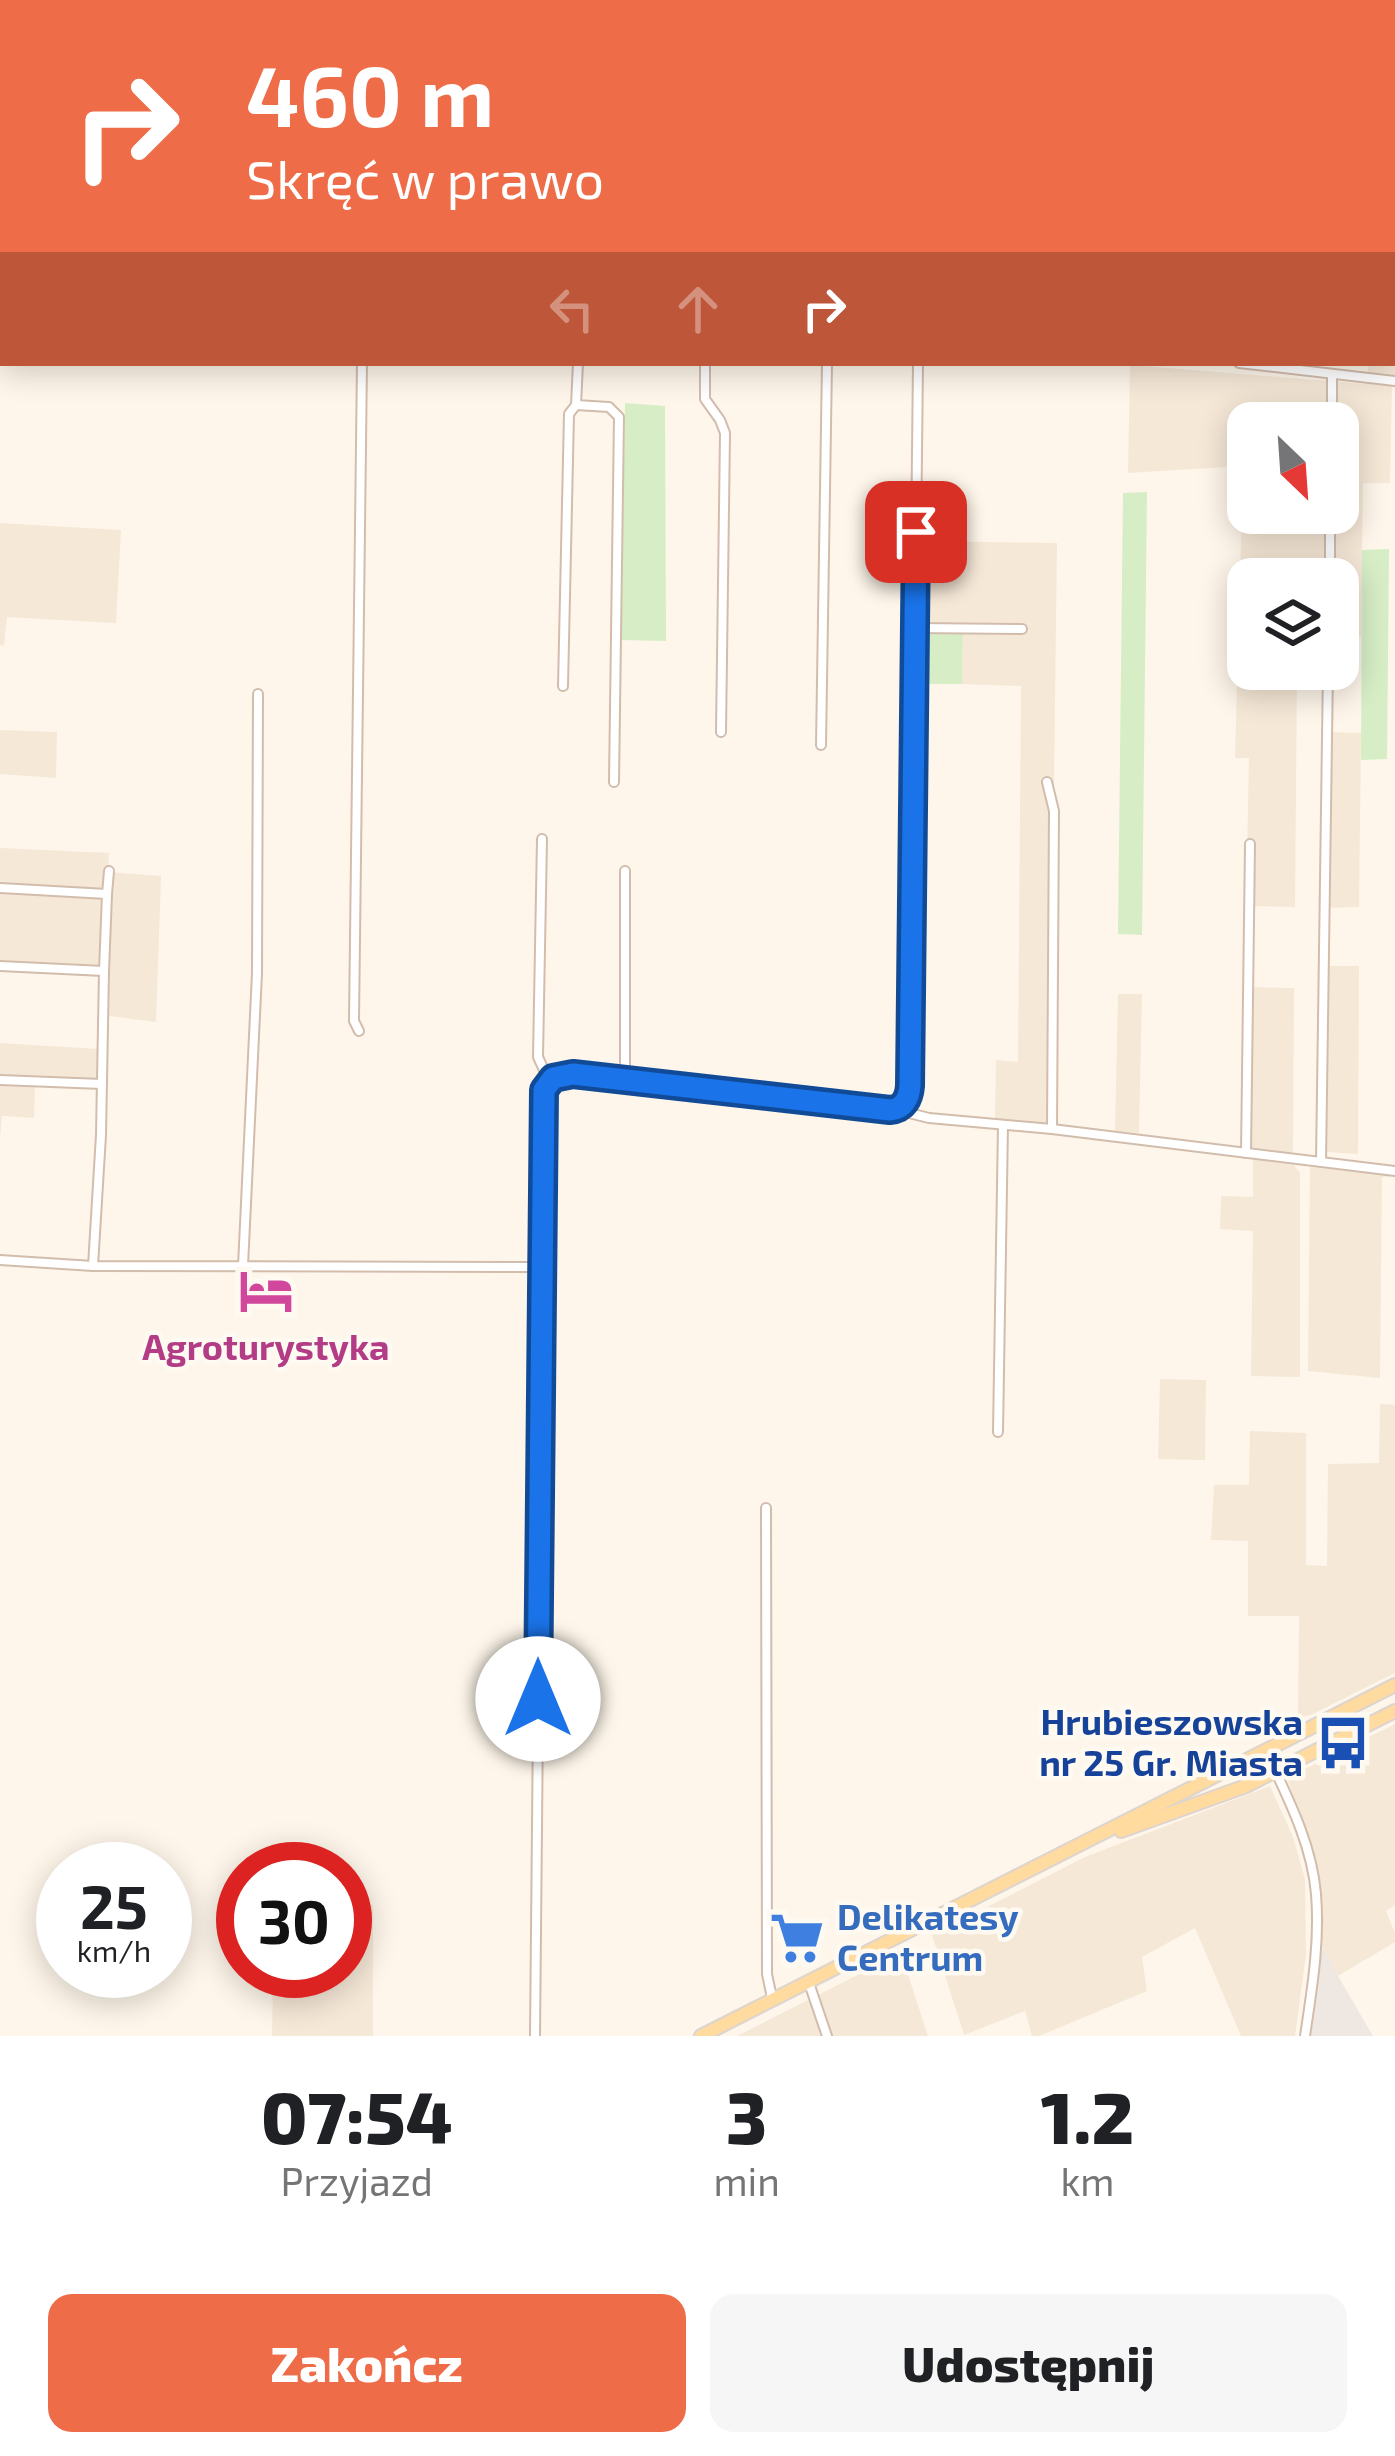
<!DOCTYPE html>
<html lang="pl">
<head>
<meta charset="utf-8">
<style>
	body { margin:0; font-family:"Exo 2",sans-serif; background:#f6f6f6; color:#202124; height:100vh; display:flex; flex-direction:column; font-size:45px; white-space:nowrap }
	* { box-sizing:border-box; margin:0 }
	p { font-size:39px; color:#757577 }
	.icon { flex:none; width:66px; height:66px; fill:none; stroke:currentColor; stroke-width:2; stroke-linecap:round; stroke-linejoin:round }
	.map { position:relative; height:2036px; overflow:hidden }
	.details { display:flex; flex-direction:column; background:#fff; flex:1 }
	.details>* { flex:none }
	.top-card { position:absolute; left:0px; top:0px; width:1395px; height:366px; box-shadow:0 6px 30px #0003; background:#ee6c48; color:#fff; overflow:hidden }
	.needle { width:78px; rotate:155deg }
	.fabs { position:absolute; left:1227px; top:402px; display:grid; gap:24px }
	.fabs a { display:grid; place-items:center; width:132px; height:132px; border-radius:24px; background:#fff; box-shadow:0 6px 30px #0003; font-size:60px }
	.speed { position:absolute; left:36px; top:1842px; display:flex; gap:24px; font-size:60px; font-weight:700; text-align:center }
	.speed>* { display:grid; place-content:center; width:156px; height:156px; border-radius:50%; background:#fff; box-shadow:0 6px 30px #0003; line-height:1 }
	.speed small { font-size:30px; font-weight:400 }
	.speed .limit { border:18px solid #d22; background:#fff; color:#111 }
	.pin { position:absolute; display:grid; place-items:center; width:102px; height:102px; color:#fff; margin:-51px; border-radius:24px; box-shadow:0 6px 18px #0006 }
	.me { position:absolute; width:132px; margin:-66px; rotate:0deg; stroke-linejoin:round; filter:drop-shadow(0 0 9px #0008) }
	.turn { display:flex; align-items:center; gap:42px; height:252px; padding:0 48px; font-size:54px }
	.turn .icon { width:156px; height:156px; stroke-width:2.5 }
	.turn b { display:block; font-size:84px; line-height:102px }
	.lanes { display:flex; align-items:center; height:114px; padding:0 48px; background:#0003; justify-content:center; gap:60px; direction:ltr }
	.lanes .off { opacity:.35 }
	.eta { display:flex; justify-content:space-evenly; align-items:center; height:204px; text-align:center }
	.eta b { font-size:72px; font-weight:800; line-height:84px }
	.button { display:flex; gap:24px; margin-top:auto; padding:24px 48px }
	.button a { flex:1; height:138px; border-radius:24px; background:#ee6c48; color:#fff; font-size:48px; font-weight:800; line-height:138px; text-align:center }
	.button a+a { background:#f6f6f6; color:#202124 }
	.map>svg:first-child { display:block }
</style>
</head>
<body>
<div class="map">
<svg width="1395" height="2036" viewBox="0 0 1395 2036">
	<rect width="100%" height="100%" fill="#fef6ea"/>
	<g fill="#f6e8d7" fill-rule="evenodd">
		<polygon points="1321,0 1395,0 1395,376 1368,372 1368,363 1392,363 1392,3 1321,3"/>
		<path d="M1130,365l262,21 -2,97h-27l-2,154 -23,-1v-57h-90v90h49l-2,238 -49,-1 3,-148h-14l8,-292 -115,7zM1248,423h90v90h-90z"/>
		<polygon points="0,523 121,530 116,623 7,617 4,646 0,645"/>
		<polygon points="921,541 1057,543 1054,782 1056,1126 995,1119 996,1060 1018,1062 1021,686 962,684 963,632 922,631"/>
		<polygon points="0,730 57,732 56,778 0,774"/>
		<polygon points="1322,732 1361,733 1359,907 1322,908"/>
		<polygon points="0,848 109,853 108,872 161,876 156,1022 102,1015 101,977 0,970"/>
		<polygon points="1328,966 1359,966 1358,1154 1327,1152"/>
		<polygon points="1245,987 1294,988 1293,1153 1243,1146"/>
		<polygon points="1118,994 1142,994 1139,1133 1115,1131"/>
		<polygon points="0,1043 99,1049 98,1088 35,1085 34,1118 2,1116 0,1137"/>
		<polygon points="1253,1159 1294,1165 1300,1173 1300,1377 1251,1376 1253,1231 1220,1229 1221,1196 1253,1197"/>
		<polygon points="1310,1167 1395,1176 1382,1177 1380,1378 1308,1371"/>
		<polygon points="1160,1379 1206,1380 1205,1460 1158,1459"/>
		<polygon points="1380,1404 1395,1405 1395,1673 1311,1715 1298,1717 1299,1616 1248,1616 1248,1541 1211,1540 1214,1485 1249,1485 1250,1431 1306,1433 1306,1565 1327,1566 1328,1464 1379,1463"/>
		<polygon points="1395,1724 1395,1905 1386,1911 1395,1933 1395,1942 1338,1976 1322,1947 1321,1895 1316,1865 1287,1778"/>
		<polygon points="1270,1786 1293,1837 1305,1879 1306,1955 1295,2036 1241,2036 1195,1928 1142,1957 1147,1991 1039,2036 1032,2036 1025,2011 964,2035 932,1935 1085,1857"/>
		<polygon points="373,1905 373,2036 272,2036 273,1971 345,1971 345,1908"/>
		<polygon points="901,1953 928,2036 737,2036"/>
	</g>
	<polygon fill="#efe8e2" points="1322,1947 1338,1976 1373,2036 1311,2036"/>
	<g fill="#d6edc6">
		<polygon points="625,403 665,406 666,641 621,640"/>
		<polygon points="1147,492 1142,935 1118,934 1123,493"/>
		<polygon points="1389,549 1387,759 1361,760 1362,550"/>
		<polygon points="922,631 963,632 962,684 923,684"/>
	</g>
	<g fill="none" stroke-linecap="round" stroke-linejoin="round">
		<defs>
			<g id="minor">
				<polyline points="14,3 15,0"/>
				<polyline points="144,3 144,0"/>
				<polyline points="921,3 921,0"/>
				<polyline points="1017,3 1017,0"/>
				<polyline points="1071,3 1071,0"/>
				<polyline points="1315,3 1315,0"/>
				<polyline points="1392,292 1395,292"/>
				<polyline points="578,363 576,405 609,407 619,417 614,782"/>
				<polyline points="705,363 705,399 720,420 725,433 721,732"/>
				<polyline points="1239,363 1395,381"/>
				<polyline points="1332,423 1332,374"/>
				<polyline points="1330,579 1330,513"/>
				<polyline points="915,628 1022,629"/>
				<polyline points="563,686 569,414 576,405"/>
				<polyline points="821,745 827,363"/>
				<polyline points="1047,782 1054,811 1052,1129"/>
				<polyline points="542,839 538,1057 549,1081"/>
				<polyline points="0,888 107,894 104,971 0,966"/>
				<polyline points="107,894 109,871"/>
				<polyline points="359,1031 354,1021 362,363"/>
				<polyline points="0,1080 102,1084"/>
				<polyline points="625,1081 625,871"/>
				<polyline points="897,1110 929,1118 1052,1129 1395,1171"/>
				<polyline points="1246,1153 1250,844"/>
				<polyline points="1321,1162 1328,669"/>
				<polyline points="0,1260 93,1266 542,1267"/>
				<polyline points="93,1266 101,1135 104,971"/>
				<polyline points="243,1266 257,973 258,694"/>
				<polyline points="998,1432 1003,1125"/>
				<polyline points="766,1508 767,1974 772,1998"/>
				<path d="M1266,1751c21,45 46,93 50,143 4,48 -4,95 -11,142"/>
				<polyline points="809,1983 827,2036"/>
				<path d="M535,2036l9,-946 9,-13 12,-3 325,36c14,-1 19,-12 20,-24l8,-723"/>
			</g>
			<g id="primary">
				<polyline points="1121,1831 1246,1786 1395,1711"/>
				<polyline points="701,2036 1395,1685"/>
			</g>
		</defs>
		<use href="#minor" stroke="#d2bdad" stroke-width="12"/>
		<use href="#primary" stroke="#ddd4d0" stroke-width="16"/>
		<use href="#minor" stroke="#fff" stroke-width="8"/>
		<use href="#primary" stroke="#ffdb9f" stroke-width="12"/>
	</g>
	<g fill="none" stroke-linecap="round" stroke-linejoin="round">
		<defs>
			<path id="route" d="M538,1699l6,-609 9,-12 20,-4 317,36c14,-1 19,-12 20,-24l6,-554"/>
		</defs>
		<use href="#route" stroke="#114b97" stroke-width="30"/>
		<use href="#route" stroke="#1a73e8" stroke-width="21"/>
	</g>
	<defs>
		<symbol id="hotel-bare" viewBox="-9 -9 18 18"><path d="M-6-4.5h1.5V1H6V5H4.5V3h-9V5H-6ZM-4 0a1.8 1.8 0 1 1 3.6 0ZM.5 0V-2.5h3Q6-2.5 6 0Z" fill="#d1479c" stroke="#fffaf1" stroke-width="2.5" paint-order="stroke"/></symbol>
		<symbol id="bus-bare" viewBox="-9 -9 18 18"><path d="M-5-6H5V4H4V6H2V4H-2V6H-4V4H-5ZM-3.5-4V0h7V-4ZM-3.5 1.2v1.5H-2V1.2ZM2 1.2v1.5H3.5V1.2Z" fill="#1a4fb4" stroke="#fffaf1" stroke-width="2.5" paint-order="stroke"/></symbol>
		<symbol id="supermarket-bare" viewBox="-9 -9 18 18"><path d="M-6-5.5h2.5l.6 2H6L4.5 2H-2.5L-4.4-4H-6ZM-1.5 3.2a1.3 1.3 0 1 0 .1 0ZM3 3.2a1.3 1.3 0 1 0 .1 0Z" fill="#3f7fe0" stroke="#fffaf1" stroke-width="2.5" paint-order="stroke"/></symbol>
	</defs>
	<g fill-rule="evenodd">
		<use href="#hotel-bare" x="228" y="1253" width="76" height="76"/>
		<use href="#bus-bare" x="1305" y="1705" width="76" height="76"/>
		<use href="#supermarket-bare" x="759" y="1900" width="76" height="76"/>
	</g>
	<g text-anchor="middle" stroke-width="9" stroke-linejoin="round" paint-order="stroke">
		<g font-size="36" font-weight="bold" fill="#b23c85" stroke="#fffaf1">
			<text x="266" y="1360">Agroturystyka</text>
		</g>
		<g font-size="36" font-weight="bold" fill="#164399" stroke="#fffaf1" text-anchor="end">
			<text x="1303" y="1735">Hrubieszowska<tspan x="1303" dy="41">nr 25 Gr. Miasta</tspan></text>
		</g>
		<g font-size="36" font-weight="bold" fill="#366cbe" stroke="#fffaf1" text-anchor="start">
			<text x="837" y="1930">Delikatesy<tspan x="837" dy="41">Centrum</tspan></text>
		</g>
	</g>
</svg>
<div class="fabs">
<a><svg class="needle" viewBox="-14 -14 28 28"><path d="M0-13l5 13h-10z" fill="#e53935"/><path d="M0 13l5-13h-10z" fill="#757577"/></svg></a>
<a><svg class="icon" aria-label="layers" viewBox="0 0 24 24"><path d="M12 4l9 5-9 5-9-5zM3 14l9 5 9-5"/></svg></a>
</div>
<div class="speed"><div>25<small>km/h</small></div><div class="limit">30</div></div>
<div class="pin" style="left:916px;top:532px;background:#d93025"><svg class="icon" aria-label="arrive" viewBox="0 0 24 24"><path d="M6 21V4h12l-3 4 3 4H6"/></svg></div>
<svg class="me" style="left:538px;top:1699px" viewBox="-20 -20 40 40"><circle r="19" fill="#fff"/><path d="M0-13L10 11 0 6-10 11z" fill="#1a73e8"/></svg>
<div class="top-card">
<div class="turn"><svg class="icon" aria-label="right" viewBox="0 0 24 24"><path d="M7 20v-9h11M14 6l5 5-5 5"/></svg><div><b>460 m</b>Skręć w prawo</div></div>
<div class="lanes"><svg class="icon off" aria-label="left" viewBox="0 0 24 24"><path d="M17 20v-9H6M10 6l-5 5 5 5"/></svg><svg class="icon off" aria-label="ahead" viewBox="0 0 24 24"><path d="M12 20V5M6 11l6-6 6 6"/></svg><svg class="icon" aria-label="right" viewBox="0 0 24 24"><path d="M7 20v-9h11M14 6l5 5-5 5"/></svg></div>
</div>
</div>
<section class="details">
<div class="eta">
<div><b>07:54</b><p>Przyjazd</p></div>
<div><b>3</b><p>min</p></div>
<div><b>1.2</b><p>km</p></div>
</div>
<div class="button"><a>Zakończ</a><a>Udostępnij</a></div>
</section>
</body>
</html>
